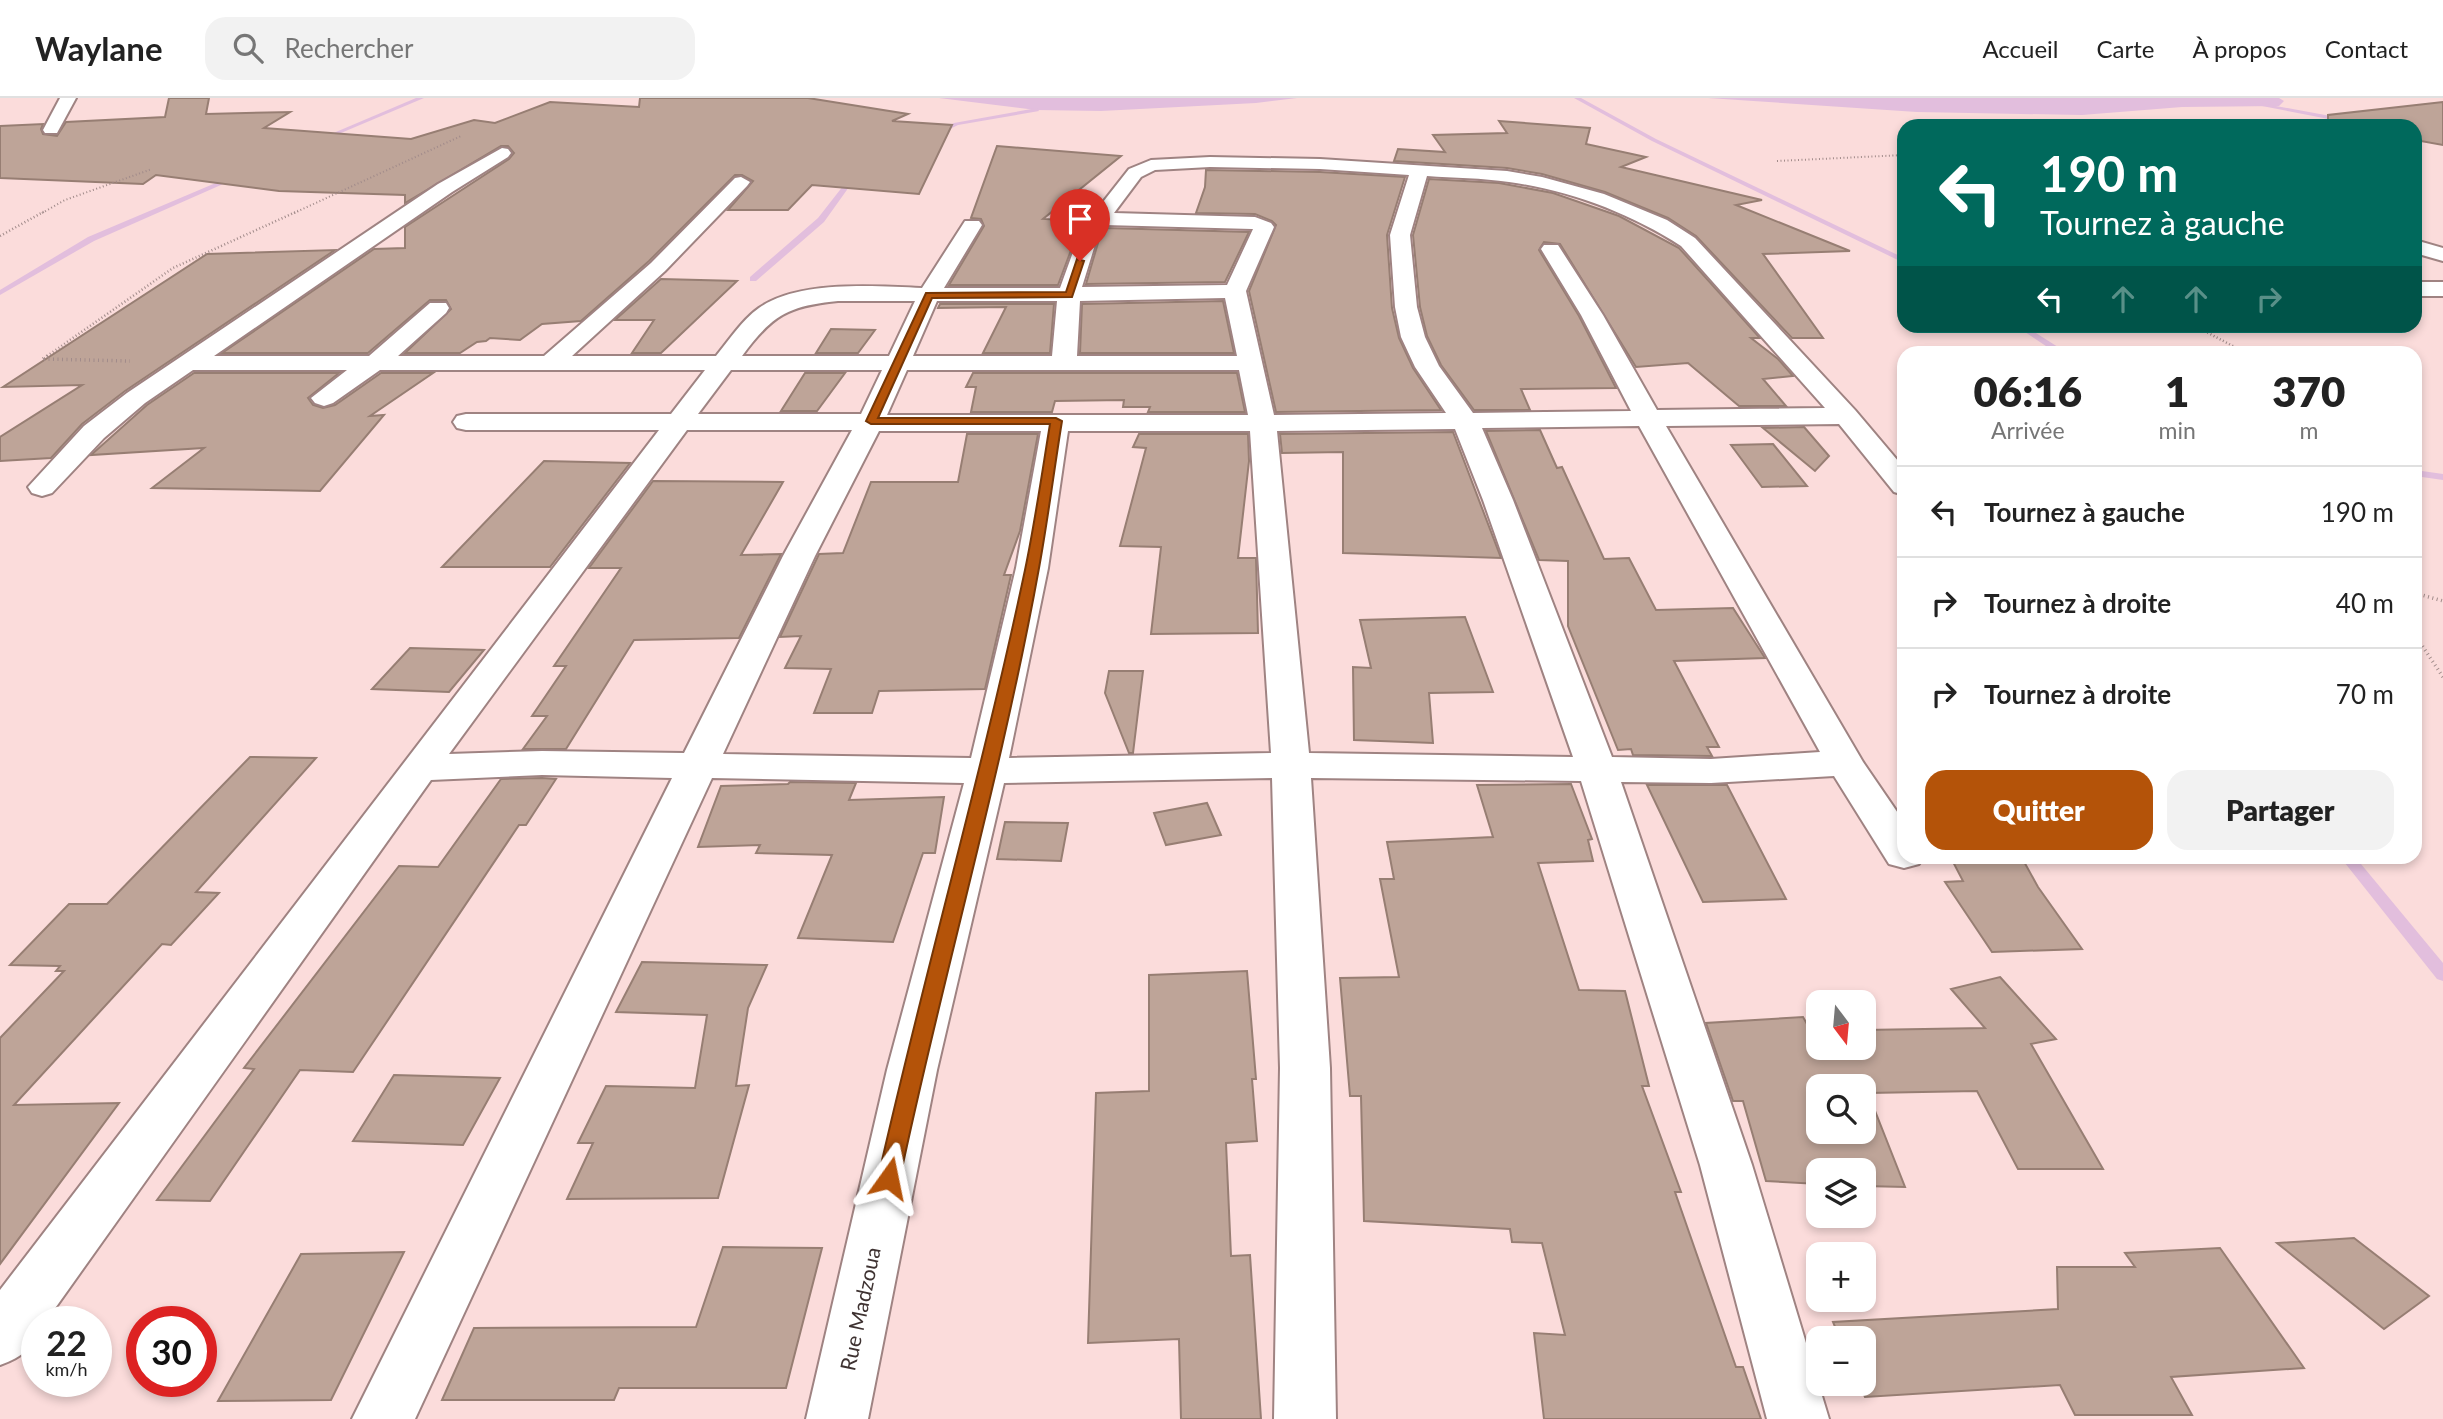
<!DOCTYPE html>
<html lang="fr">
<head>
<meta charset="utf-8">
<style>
	body { margin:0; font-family:Lato,sans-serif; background:#f2f2f2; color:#222; height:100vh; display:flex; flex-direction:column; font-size:26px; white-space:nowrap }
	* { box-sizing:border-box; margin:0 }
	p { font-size:23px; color:#767676 }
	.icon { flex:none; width:38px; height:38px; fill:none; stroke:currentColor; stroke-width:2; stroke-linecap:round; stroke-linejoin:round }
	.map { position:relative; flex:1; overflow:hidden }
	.drawer { position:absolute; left:1897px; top:248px; width:525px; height:518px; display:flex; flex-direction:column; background:#fff; border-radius:21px; box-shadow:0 4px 10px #0003 }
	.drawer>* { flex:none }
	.top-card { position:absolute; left:1897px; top:21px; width:525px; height:214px; border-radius:21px; box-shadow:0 4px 10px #0003; background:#00695c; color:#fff; overflow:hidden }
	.needle { width:46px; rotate:164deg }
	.buttons { position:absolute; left:1806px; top:892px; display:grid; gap:14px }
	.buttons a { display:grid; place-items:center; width:70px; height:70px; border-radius:14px; background:#fff; box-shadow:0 4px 10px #0003; font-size:35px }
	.speed { position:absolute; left:21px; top:1208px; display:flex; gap:14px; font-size:35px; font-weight:700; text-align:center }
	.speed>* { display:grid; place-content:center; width:91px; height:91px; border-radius:50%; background:#fff; box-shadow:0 4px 10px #0003; line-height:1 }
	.speed small { font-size:18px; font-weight:400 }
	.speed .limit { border:10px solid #d22; background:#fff; color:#111 }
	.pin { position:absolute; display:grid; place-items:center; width:60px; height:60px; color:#fff; margin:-72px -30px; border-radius:50% 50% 50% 0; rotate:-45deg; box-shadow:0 0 7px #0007 }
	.pin .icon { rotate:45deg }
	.me { position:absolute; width:77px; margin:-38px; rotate:12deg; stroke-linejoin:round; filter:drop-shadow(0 0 5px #0008) }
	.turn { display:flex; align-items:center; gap:24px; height:147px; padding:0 28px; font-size:32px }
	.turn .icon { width:91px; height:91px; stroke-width:2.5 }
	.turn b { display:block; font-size:49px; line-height:60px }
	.lanes { display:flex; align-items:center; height:66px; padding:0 28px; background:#0003; justify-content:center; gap:35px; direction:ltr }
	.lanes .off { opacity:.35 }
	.eta { display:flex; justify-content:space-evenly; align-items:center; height:119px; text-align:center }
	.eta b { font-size:42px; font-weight:800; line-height:49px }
	.primary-button { display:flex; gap:14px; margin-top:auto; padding:14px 28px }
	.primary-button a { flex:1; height:80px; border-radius:21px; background:#b45309; color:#fff; font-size:28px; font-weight:800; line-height:80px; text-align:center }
	.primary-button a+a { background:#f2f2f2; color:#222 }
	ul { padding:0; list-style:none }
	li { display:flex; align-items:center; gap:21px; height:91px; padding:0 28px; border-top:2px solid #e0e0e0 }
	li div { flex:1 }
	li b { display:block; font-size:26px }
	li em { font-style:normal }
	header { display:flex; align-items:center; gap:42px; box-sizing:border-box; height:98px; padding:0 35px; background:#fff; border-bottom:2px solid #e0e0e0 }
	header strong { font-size:33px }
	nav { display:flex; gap:38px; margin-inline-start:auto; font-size:24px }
	.search { width:490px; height:63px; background:#f2f2f2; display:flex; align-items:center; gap:18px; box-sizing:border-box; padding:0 24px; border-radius:21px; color:#767676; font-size:26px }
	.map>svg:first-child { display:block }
</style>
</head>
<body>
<header>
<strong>Waylane</strong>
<div class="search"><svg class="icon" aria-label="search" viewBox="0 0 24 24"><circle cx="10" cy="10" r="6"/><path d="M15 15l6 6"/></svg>Rechercher</div>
<nav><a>Accueil</a><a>Carte</a><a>À propos</a><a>Contact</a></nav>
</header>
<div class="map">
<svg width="2443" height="1321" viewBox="0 0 2443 1321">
	<rect width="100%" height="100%" fill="#fbdcdb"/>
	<g fill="#e2bedd">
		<polygon points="939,0 1297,0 1256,5 1101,13 1036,12"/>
		<polygon points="1708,0 2279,0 2284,3 2279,8 2182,9 2082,17 1917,14"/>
	</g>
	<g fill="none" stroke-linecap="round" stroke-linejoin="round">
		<g fill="#e2bedd" fill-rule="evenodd">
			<polygon points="416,0 424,0 322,43 317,42"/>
			<polygon points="1574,0 1581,0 1656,41 1904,160 1904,165 1652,43"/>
			<polygon points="2260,5 2374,26 2377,28 2365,28 2262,8"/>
			<polygon points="1037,10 1039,13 958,27 936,38 931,37 954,25"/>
			<polygon points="854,74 859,75 824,124 756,183 750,183 750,179 818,120"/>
			<polygon points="237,76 239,79 94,143 0,197 0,192 88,139"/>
			<polygon points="2016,228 2025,228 2069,256 2058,256"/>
			<polygon points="2415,372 2443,376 2443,382 2415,378"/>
			<polygon points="2341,760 2356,760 2443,865 2443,883 2437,881"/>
		</g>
	</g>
	<g fill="#bea498" stroke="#977e73" stroke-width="2" fill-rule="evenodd">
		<polygon points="169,0 209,0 206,16 290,14 264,30 411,41 474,22 495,25 550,4 639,9 640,0 808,0 908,16 892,23 952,27 919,96 812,87 788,112 728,112 753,83 742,77 735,77 649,163 581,223 542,226 520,242 490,240 486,243 477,244 460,255 405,255 451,211 446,202 430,202 368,255 222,255 374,151 405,150 405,129 509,61 514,55 508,48 501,48 405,105 405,97 279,93 156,77 143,86 0,80 0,28 43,26 41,31 43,36 57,38 66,24 165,19"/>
		<polygon points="2443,4 2443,47 2415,42 2415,28 2328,27 2328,17"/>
		<polygon points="1499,23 1590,30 1586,46 1646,59 1621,69 1762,102 1736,107 1850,153 1763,156 1823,240 1792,240 1696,138 1668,120 1605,94 1542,76 1507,70 1394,63 1398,51 1445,54 1433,37 1507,35"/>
		<polygon points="997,48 1121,58 1043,121 1085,123 1079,131 1058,187 949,187 984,128 981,121 971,120"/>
		<polygon points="1206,72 1320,74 1405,79 1387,137 1392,210 1399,240 1413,270 1441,312 1276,314 1249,193 1276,127 1272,123 1255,116 1196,115 1205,89"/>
		<polygon points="1429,81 1499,85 1553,95 1619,118 1679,150 1760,240 1751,240 1778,261 1793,278 1763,281 1786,308 1739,308 1688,265 1636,269 1560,146 1544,144 1539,152 1579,218 1616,290 1521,291 1530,312 1474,312 1441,267 1427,238 1420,209 1413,137"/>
		<polygon points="1106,130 1249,134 1225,184 1086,186 1100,138"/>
		<polygon points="335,152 125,293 82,326 51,360 0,363 0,339 82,287 3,289 207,156"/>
		<polygon points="661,181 737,183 661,255 632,255 654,222 615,222"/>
		<polygon points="1223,203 1234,255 1080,255 1082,206"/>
		<polygon points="940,206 1054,206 1050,255 983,255 1006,209 938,210"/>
		<polygon points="831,231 875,232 858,255 816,255"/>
		<polygon points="194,275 339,275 308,300 313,307 323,310 335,307 381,275 433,275 370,318 384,317 320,393 152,390 204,350 91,357 147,307"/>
		<polygon points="805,275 845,275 817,313 781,313"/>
		<polygon points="973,275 1237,275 1245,314 1148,314 1150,309 1123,309 1124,302 1055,303 1052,314 971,314 976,289 966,289"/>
		<polygon points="1804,329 1829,358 1815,373 1763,330"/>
		<polygon points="1540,332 1557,370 1562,369 1604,461 1629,460 1656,512 1733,510 1765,560 1674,563 1719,649 1707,649 1712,658 1633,657 1631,651 1618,652 1568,528 1568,463 1539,462 1486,333"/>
		<polygon points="1453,334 1501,460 1343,455 1343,354 1282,355 1280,336"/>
		<polygon points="967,336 1038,336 1020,433 1004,477 1011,477 985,591 879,593 872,615 814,615 831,571 785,570 801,538 780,539 819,456 843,455 871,384 958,384"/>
		<polygon points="1139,336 1248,336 1249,363 1238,460 1256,460 1258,535 1151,536 1161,449 1120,448 1146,350 1133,349"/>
		<polygon points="1773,346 1807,388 1762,389 1731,347"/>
		<polygon points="544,363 630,365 550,469 442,469"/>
		<polygon points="653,383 783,384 741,457 781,456 739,540 634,542 566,651 523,651 547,618 532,618 566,568 554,568 621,470 589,470"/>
		<polygon points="1465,519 1493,594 1429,595 1433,645 1354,642 1353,569 1371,570 1360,522"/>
		<polygon points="410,550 484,552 449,594 372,591"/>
		<polygon points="1109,573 1143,573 1133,655 1129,655 1105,595"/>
		<polygon points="250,659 316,660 196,794 219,795 171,847 162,846 14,1007 119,1005 0,1166 0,940 64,873 56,873 60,868 10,867 69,806 107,806"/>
		<polygon points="542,680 556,681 526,727 519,727 353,974 300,972 210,1103 157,1102 254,971 244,970 399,768 438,769 501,681"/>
		<polygon points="790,684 856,685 849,702 944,699 935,755 923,755 893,844 798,840 832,757 756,755 760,747 698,749 721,688 788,686"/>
		<polygon points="1571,686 1592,741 1588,742 1593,763 1538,765 1579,892 1625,893 1649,988 1642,988 1681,1094 1675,1094 1736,1269 1743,1269 1761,1321 1544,1321 1534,1235 1565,1237 1542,1145 1512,1144 1510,1131 1364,1123 1361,998 1350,998 1340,880 1399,879 1380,781 1394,781 1387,744 1493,739 1477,687"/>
		<polygon points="1647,687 1727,687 1786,801 1703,804"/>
		<polygon points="1207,705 1221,737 1166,747 1154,715"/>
		<polygon points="1005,724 1068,725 1061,763 997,761"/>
		<polygon points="1951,760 2022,760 2038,789 2082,851 1992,854 1945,784 1963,783"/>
		<polygon points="642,864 767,867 748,910 736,988 749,987 718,1100 567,1101 593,1045 578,1045 606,988 695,990 707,917 616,914"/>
		<polygon points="1247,873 1256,981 1252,981 1257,1043 1226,1045 1231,1158 1250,1157 1261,1321 1181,1321 1179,1241 1088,1245 1096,995 1149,993 1149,877"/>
		<path d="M2000,879l56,62 -25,5 72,125h-85l-41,-78 -109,2 37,94 -41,-1v-15h-46v13l-52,-3 -23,-80h-10l-27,-78 97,-6 8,14h7v17h46v-18l121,-2 -34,-39zM1818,989h46v45h-46z"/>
		<polygon points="394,977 500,980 463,1047 353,1043"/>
		<polygon points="2354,1140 2429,1198 2384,1231 2277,1145"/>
		<polygon points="723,1149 822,1150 786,1290 619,1290 614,1302 442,1302 474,1230 696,1229"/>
		<polygon points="2220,1150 2304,1270 2171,1279 2192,1317 2075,1317 2060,1287 1865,1299 1859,1286 1864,1286 1864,1241 1840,1241 1833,1224 2058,1211 2057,1169 2135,1169 2125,1155"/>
		<polygon points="404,1154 331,1302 218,1303 301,1156"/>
	</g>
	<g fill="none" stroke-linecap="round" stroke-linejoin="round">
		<defs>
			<g id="minor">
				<polygon points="60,0 76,0 57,35 45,35 43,32"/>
				<path d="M502,50l6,1 3,4 -3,4 -56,35 -238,164h155l61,-53h16l3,5 -3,5 -48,43h146l107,-93 84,-85 6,-1 9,5 -3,4 -82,85 -93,85h144c14,-17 26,-36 43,-48 39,-28 117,-22 163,-20l43,-67h14l3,4 -38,63h116l21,-58 48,-61 22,-9 59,-3 110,2 187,12 35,6 62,17 63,26 28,18 160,172 49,58v27l-10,-3 -55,-68 -173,2 197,336 41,60v36h19l-4,6 -15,4 -15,-4 -55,-88 -123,7 -90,-1 131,383 77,254h-62l-67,-254 -119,-384 -270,-3 19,290 6,351h-62l6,-351 -8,-290 -268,5 -67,287 -69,349h-62l81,-349 77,-287 -252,-5 -297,641h-63l320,-641 -130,-3 -111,5 -385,541h-9c0,26 -15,36 -37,44v-75l659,-860h-193l-9,-2 -4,-6 4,-6 9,-2h205l34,-44h-325l-47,33 -9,3 -9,-3 -4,-5 36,-28h-154l-48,33 -41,35 -52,55 -10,3 -10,-3 -4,-6 56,-61 43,-33 311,-209zM1210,69l110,2 89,6 -19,60 5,72 6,30 14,30 31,46 -172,2 -28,-124 28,-64 -3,-4 -16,-6 -141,-4 27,-36 14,-7zM1427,78c27,2 55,2 82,6 60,8 121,31 172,64l144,162 -168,2 -54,-95 -45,-70h-14l-3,4 40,66 50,96 -158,2 -34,-47 -14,-29 -8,-30 -7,-72zM1105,127l147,4h1l-26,56 -145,2 16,-52zM1225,200l12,58h-160l3,-55zM838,203h77l-26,55h-147c30,-41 46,-50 96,-55zM937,203h120l-5,55h-139zM731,272h151l-21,44h-163zM907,272h332l9,45h-361zM1639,328l181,326 -109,7 -99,-2 -99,-257 -31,-72zM1455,331l28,71 90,257 -264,-4 -32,-322zM687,332h165l-69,126 -99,197 -142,-2 -93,3zM879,333h162l-25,137 -45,190 -248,-4 92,-198zM1068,333h182l21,322 -262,5 39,-190z"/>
				<polygon points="2415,142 2443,150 2443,163 2415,155"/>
				<rect x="2415" y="184" width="28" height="14"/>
			</g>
		</defs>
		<use href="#minor" stroke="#9f8382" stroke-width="4"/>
		<g stroke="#a18b8a" stroke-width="2" stroke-dasharray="1 2.5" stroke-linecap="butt">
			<polyline points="1777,63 1904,57"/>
			<polyline points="42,115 65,102 152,71"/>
			<polyline points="294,115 461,38"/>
		</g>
		<g stroke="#a18b8a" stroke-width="2.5" stroke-dasharray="1 2.5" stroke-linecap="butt">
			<polyline points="0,138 45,113"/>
			<polyline points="2195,228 2248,256"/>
			<polyline points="47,258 173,170 298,113"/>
		</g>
		<g stroke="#a18b8a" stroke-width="3.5" stroke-dasharray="1 3.5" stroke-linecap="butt">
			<polyline points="43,261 50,256"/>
			<polyline points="44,261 130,263"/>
			<polyline points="2415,495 2443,503"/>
			<polyline points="2415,537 2443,579"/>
		</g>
		<use href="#minor" fill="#fff" fill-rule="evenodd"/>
	</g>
	<path fill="#b45309" stroke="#753606" stroke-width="2" d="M1077,161l7,2 -12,36 -140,1 -54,120h178l6,3c-8,49 -14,98 -23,147 -37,205 -96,406 -139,610l-3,6 -8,3 -8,-3 -3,-6c46,-204 104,-404 147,-608 10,-48 17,-97 25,-146h-179l-5,-3 60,-128 140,-1z"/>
	<g text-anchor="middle" stroke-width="5" stroke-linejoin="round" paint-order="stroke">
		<g font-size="21" fill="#3e3231" stroke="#fff">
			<text transform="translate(861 1211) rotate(-78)" y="7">Rue Madzoua</text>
		</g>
	</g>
</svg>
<div class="buttons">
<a><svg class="needle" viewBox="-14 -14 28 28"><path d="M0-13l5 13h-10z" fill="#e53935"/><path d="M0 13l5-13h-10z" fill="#767676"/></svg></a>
<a><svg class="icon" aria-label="search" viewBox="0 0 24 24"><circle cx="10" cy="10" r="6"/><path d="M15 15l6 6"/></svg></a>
<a><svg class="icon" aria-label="layers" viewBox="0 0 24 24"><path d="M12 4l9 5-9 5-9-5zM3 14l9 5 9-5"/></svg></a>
<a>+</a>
<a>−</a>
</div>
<div class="speed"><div>22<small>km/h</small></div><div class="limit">30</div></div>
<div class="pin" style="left:1080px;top:163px;background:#d93025"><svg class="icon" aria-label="arrive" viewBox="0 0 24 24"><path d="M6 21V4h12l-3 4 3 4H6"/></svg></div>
<svg class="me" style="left:889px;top:1080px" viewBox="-20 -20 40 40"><path d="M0-17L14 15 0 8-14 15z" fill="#b45309" stroke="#fff" stroke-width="4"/></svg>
<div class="top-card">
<div class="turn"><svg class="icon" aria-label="left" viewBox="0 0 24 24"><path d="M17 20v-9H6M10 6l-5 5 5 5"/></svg><div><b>190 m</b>Tournez à gauche</div></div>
<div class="lanes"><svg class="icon" aria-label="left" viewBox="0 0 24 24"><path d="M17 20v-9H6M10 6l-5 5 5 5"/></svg><svg class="icon off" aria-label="ahead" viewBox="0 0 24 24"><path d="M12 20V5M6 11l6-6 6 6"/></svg><svg class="icon off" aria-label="ahead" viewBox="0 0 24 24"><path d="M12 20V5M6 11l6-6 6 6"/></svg><svg class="icon off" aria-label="right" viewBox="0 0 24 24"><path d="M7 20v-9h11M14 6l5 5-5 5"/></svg></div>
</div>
<section class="drawer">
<div class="eta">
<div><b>06:16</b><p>Arrivée</p></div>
<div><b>1</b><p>min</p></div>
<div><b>370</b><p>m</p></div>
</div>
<ul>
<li><svg class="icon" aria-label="left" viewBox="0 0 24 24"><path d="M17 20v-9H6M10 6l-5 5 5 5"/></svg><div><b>Tournez à gauche</b></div><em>190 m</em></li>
<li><svg class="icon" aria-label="right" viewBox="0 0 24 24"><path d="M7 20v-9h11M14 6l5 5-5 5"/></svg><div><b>Tournez à droite</b></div><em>40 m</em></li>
<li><svg class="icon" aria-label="right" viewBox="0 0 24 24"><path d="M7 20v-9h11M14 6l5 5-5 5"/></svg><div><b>Tournez à droite</b></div><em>70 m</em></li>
</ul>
<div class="primary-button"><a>Quitter</a><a>Partager</a></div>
</section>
</div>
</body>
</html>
